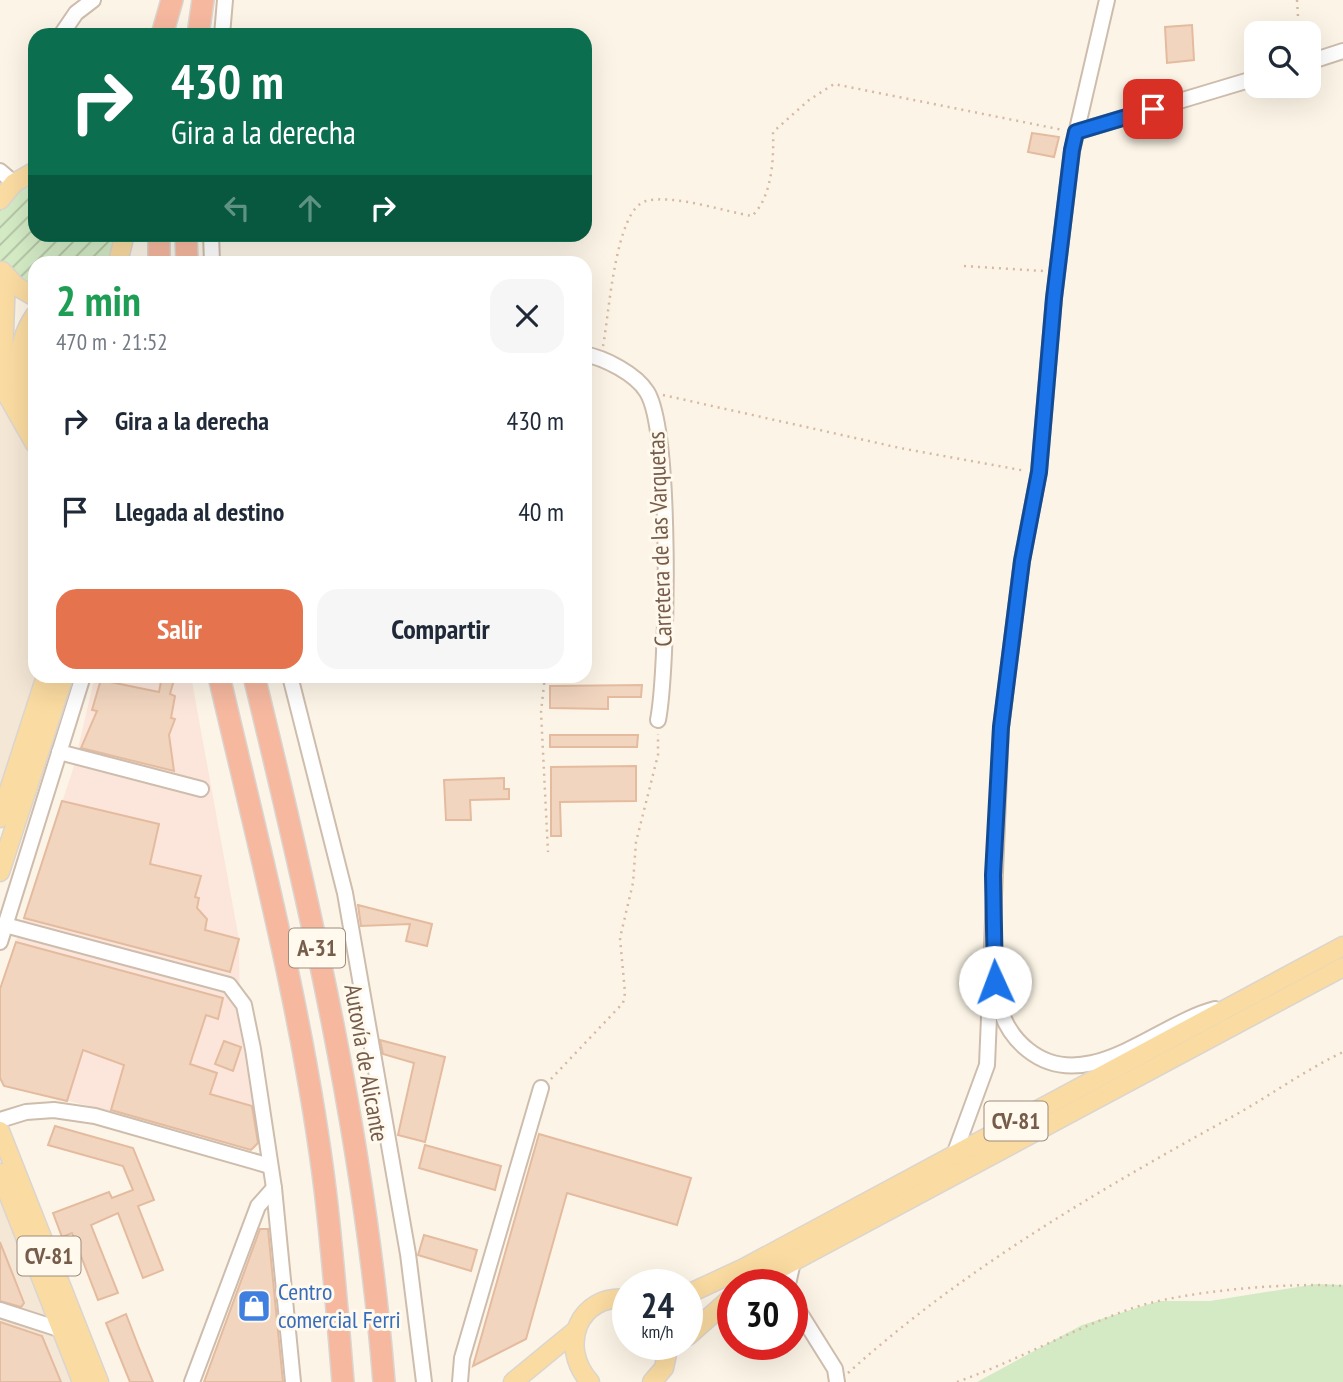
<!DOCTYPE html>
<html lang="es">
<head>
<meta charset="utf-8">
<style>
	body { margin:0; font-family:"PT Sans Narrow",sans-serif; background:#f6f6f7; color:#1f2937; height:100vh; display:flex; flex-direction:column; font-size:26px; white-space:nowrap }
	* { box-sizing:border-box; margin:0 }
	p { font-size:23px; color:#747a83 }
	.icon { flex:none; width:38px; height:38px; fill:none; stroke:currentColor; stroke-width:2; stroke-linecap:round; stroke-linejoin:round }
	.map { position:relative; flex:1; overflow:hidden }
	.side { position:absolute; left:28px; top:256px; width:564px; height:427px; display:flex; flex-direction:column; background:#fff; border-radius:21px; box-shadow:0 7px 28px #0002 }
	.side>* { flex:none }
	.banner { position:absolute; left:28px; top:28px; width:564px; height:214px; border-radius:21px; box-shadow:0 7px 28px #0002; background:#0b6e4f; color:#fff; overflow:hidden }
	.buttons { position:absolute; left:1244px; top:21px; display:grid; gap:14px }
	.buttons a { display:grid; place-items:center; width:77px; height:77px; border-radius:14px; background:#fff; box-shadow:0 7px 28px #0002; font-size:35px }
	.speed { position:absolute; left:612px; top:1269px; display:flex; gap:14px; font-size:35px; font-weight:700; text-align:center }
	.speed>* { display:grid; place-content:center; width:91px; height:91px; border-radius:50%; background:#fff; box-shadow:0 7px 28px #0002; line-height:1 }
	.speed small { font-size:18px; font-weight:400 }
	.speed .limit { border:10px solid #d22; background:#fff; color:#111 }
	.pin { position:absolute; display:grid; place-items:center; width:60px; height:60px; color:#fff; margin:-30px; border-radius:14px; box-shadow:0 4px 10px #0006 }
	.me { position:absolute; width:77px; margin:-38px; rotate:358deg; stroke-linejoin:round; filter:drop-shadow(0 0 5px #0008) }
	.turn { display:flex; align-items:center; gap:24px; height:147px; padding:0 28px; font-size:32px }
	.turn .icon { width:91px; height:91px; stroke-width:2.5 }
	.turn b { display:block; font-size:49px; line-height:60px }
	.lanes { display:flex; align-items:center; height:66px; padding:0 28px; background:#0003; justify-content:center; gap:35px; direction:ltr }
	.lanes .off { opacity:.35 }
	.round { display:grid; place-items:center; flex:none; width:74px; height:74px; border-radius:21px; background:#f6f6f7 }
	.headline { display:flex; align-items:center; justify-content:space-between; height:119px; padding:0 28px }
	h1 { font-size:42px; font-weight:600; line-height:52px; color:#1e9e55 }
	.action { display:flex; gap:14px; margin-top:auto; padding:14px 28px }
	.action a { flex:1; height:80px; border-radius:21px; background:#e5744e; color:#fff; font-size:28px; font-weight:600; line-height:80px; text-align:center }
	.action a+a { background:#f6f6f7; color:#1f2937 }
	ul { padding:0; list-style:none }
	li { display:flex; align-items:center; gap:21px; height:91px; padding:0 28px }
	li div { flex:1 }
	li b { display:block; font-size:26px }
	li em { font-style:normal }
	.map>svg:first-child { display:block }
</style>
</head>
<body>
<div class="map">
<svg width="1343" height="1382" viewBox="0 0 1343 1382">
	<defs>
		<pattern id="garden-furrows" width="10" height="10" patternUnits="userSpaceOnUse" patternTransform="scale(1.75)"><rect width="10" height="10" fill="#d3eac5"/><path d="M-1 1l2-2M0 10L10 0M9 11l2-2" fill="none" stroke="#b0c1a2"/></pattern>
	</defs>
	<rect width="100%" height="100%" fill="#fcf5e7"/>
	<g fill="#f4e7d6">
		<polygon points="0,310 35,384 35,676 46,676 0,825"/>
		<polygon points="0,1152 105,1382 0,1382"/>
	</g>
	<polygon fill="#fce6db" points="95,676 191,676 239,939 240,1017 259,1141 251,1150 111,1111 4,1086 0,1078 0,989 73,769"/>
	<polygon fill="#d3eac5" points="1316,1284 1343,1285 1343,1382 977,1382 1082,1325 1159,1301 1210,1301"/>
	<polygon fill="url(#garden-furrows)" points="35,171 35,234 125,235 118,262 35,262 35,297 0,268 0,200"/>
	<g fill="#f2d5bf" stroke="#e4bb9f" stroke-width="2">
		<polygon points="1192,25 1194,60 1167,63 1165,27"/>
		<polygon points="1032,133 1059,137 1054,157 1028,152"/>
		<polygon points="102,676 111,676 110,682 159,692 162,676 175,676 170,694 175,696 171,718 175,719 169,735 174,771 81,748 97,711 92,710"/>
		<polygon points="642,685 641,697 608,697 608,709 550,708 550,686"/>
		<polygon points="550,735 638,735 637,747 550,747"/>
		<polygon points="636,766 636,801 560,802 561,836 551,836 551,767"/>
		<polygon points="504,778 504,789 509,789 509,799 470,800 471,820 446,820 444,780"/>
		<polygon points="62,801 159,824 150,864 201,876 195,897 199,898 197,908 207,919 205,930 239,939 230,972 24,918"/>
		<polygon points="358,905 432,924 427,946 406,941 410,924 361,926"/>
		<polygon points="16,942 223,998 218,1019 206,1015 190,1064 217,1073 210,1094 252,1106 258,1143 251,1150 111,1110 124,1065 83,1050 67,1101 4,1086 0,1078 0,989"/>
		<polygon points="380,1040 445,1057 425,1142 398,1135 414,1063 383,1054"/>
		<polygon points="224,1041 241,1047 233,1071 215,1064"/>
		<polygon points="55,1126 133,1148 154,1200 138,1206 163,1270 143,1278 118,1213 91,1225 118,1293 98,1300 72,1233 62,1237 53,1213 109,1192 112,1198 133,1190 123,1166 48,1145"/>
		<polygon points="539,1134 691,1178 677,1225 567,1193 526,1339 473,1366"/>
		<polygon points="425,1145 501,1166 495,1190 419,1168"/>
		<polygon points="260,1229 268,1229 283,1382 204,1382"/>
		<polygon points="424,1235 477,1250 471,1271 418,1255"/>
		<polygon points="0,1242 24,1303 21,1307 0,1301"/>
		<polygon points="126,1314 139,1348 153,1382 130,1382 106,1323"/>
		<polygon points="0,1322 42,1336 61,1382 0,1382"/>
	</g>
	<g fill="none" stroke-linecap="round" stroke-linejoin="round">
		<defs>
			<g id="minor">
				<polyline points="61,35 76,13 93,0"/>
				<polyline points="222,35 225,0"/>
				<polyline points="1309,62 1343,51"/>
				<polyline points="1076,132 1256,78"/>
				<polyline points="0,171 14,183"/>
				<polyline points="211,234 212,262"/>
				<path d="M584,354c21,4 52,20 63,38 25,40 21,276 11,328"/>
				<polyline points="290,676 345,893 408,1254 424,1382"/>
				<polyline points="59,752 201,789"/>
				<polyline points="5,925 229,985 244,1005 253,1049 274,1188 293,1382"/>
				<polyline points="0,942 83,676"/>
				<path d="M996,990c3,23 13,45 32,60 59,47 129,-26 187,-41"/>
				<polyline points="0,1120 26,1112 54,1110 95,1116 270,1166"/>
				<polyline points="954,1155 987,1065 1001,728 1022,560 1039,472 1054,298 1072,151 1107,0"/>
				<polyline points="788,1284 793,1262"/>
				<polyline points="793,1302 835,1369 837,1382"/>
				<polyline points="0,1310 62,1330"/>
				<polyline points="192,1382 258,1206 274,1188"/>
				<polyline points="460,1382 462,1358 541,1088"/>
			</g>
			<g id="major">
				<polyline points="0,200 14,183 35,171"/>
				<polyline points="118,262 125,234"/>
				<polyline points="2,271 16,286 35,297"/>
				<polyline points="6,276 3,360 6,393 35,444"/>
				<path d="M35,315c-22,32 -19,68 0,100"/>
				<polyline points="0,818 46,676"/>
				<polyline points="0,872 64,676"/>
				<polyline points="0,1131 99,1382"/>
				<polyline points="0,1173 82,1382"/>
				<polyline points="751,1284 1343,967"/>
				<polyline points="688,1294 744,1268 1343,946"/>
				<polyline points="688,1336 733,1296"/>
				<polyline points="513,1382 575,1331"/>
				<path d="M590,1382c-32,-35 -12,-89 38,-83"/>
				<polyline points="652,1382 664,1368 669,1344"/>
			</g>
			<g id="highway">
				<polyline points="162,35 172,0"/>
				<polyline points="198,35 203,0"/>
				<polyline points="159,234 159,262"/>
				<polyline points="186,234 187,262"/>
				<path d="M219,676c40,172 86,345 107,521 7,61 12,123 17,185"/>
				<path d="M254,676c57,233 111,466 130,706"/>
			</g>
		</defs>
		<use href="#minor" stroke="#cebdad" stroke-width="18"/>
		<use href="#major" stroke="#dbd5d0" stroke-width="21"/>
		<use href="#highway" stroke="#dbd5d0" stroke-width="24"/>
		<g stroke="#d7b8a2" stroke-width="2.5" stroke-dasharray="2 5" stroke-linecap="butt">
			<polyline points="1297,0 1299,33"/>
			<polyline points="964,266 1043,271"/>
			<path d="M603,346c6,-30 12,-137 43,-145 27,-7 77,10 106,15 20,-19 22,-57 21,-84l36,-32 25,-16 229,46"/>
			<polyline points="663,395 900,448 1026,471"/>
			<polyline points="545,676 541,712 548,852"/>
			<polyline points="551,1079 623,1003 625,993 620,938 633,883 636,842 658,755 658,734"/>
			<path d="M848,1373c114,-103 246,-180 380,-254 39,-21 75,-48 115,-67"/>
			<path d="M957,1382c59,-21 114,-52 173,-73 50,-18 160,-27 213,-23"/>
		</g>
		<use href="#minor" stroke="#fff" stroke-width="14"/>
		<use href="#major" stroke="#fadba1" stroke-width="18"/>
		<use href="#highway" stroke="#f6b89f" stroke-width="21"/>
	</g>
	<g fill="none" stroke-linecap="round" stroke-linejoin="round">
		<defs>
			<polyline id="route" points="995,982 993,875 1001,727 1022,561 1039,472 1054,298 1072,150 1076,132 1153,109"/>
		</defs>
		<use href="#route" stroke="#114b97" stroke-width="18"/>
		<use href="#route" stroke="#1a73e8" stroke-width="12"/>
	</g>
	<defs>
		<symbol id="shop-square" viewBox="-11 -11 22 22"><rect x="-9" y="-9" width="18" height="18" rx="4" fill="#3f7fe0" stroke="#fff9ee"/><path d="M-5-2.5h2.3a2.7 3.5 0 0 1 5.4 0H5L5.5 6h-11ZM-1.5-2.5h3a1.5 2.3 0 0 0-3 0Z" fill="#fff"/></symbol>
	</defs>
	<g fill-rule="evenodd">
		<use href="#shop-square" x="235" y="1287" width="38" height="38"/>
	</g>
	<g text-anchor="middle" stroke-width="6" stroke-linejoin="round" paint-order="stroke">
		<g fill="#fff9ee" stroke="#9f8b7c" stroke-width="2">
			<rect x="289" y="928.5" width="56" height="39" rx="5"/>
			<rect x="984.5" y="1101.5" width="63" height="39" rx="5"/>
			<rect x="17.5" y="1236.5" width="63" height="39" rx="5"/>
		</g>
		<g font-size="23" font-weight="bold" fill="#765c4b">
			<text x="317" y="956">A-31</text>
			<text x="1016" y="1129">CV-81</text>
			<text x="49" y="1264">CV-81</text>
		</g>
		<g font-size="24" fill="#765c4b" stroke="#fff9ee">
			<text transform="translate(660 539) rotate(-92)" y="8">Carretera de las Varquetas</text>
			<text transform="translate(366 1063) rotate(80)" y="8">Autovía de Alicante</text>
		</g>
		<g font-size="24" fill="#366cbe" stroke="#fff9ee" text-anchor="start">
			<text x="278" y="1300">Centro<tspan x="278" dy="28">comercial Ferri</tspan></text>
		</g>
	</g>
</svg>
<div class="buttons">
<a><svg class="icon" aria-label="search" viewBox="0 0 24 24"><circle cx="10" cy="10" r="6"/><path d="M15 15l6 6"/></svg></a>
</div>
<div class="speed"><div>24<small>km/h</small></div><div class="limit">30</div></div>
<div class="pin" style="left:1153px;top:109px;background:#d93025"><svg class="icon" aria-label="arrive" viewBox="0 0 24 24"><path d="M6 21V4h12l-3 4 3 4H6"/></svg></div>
<svg class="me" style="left:995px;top:982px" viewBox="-20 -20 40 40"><circle r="19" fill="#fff"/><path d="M0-13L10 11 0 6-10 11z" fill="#1a73e8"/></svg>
<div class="banner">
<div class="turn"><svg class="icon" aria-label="right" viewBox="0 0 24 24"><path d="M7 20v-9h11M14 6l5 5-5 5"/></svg><div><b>430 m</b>Gira a la derecha</div></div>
<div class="lanes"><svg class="icon off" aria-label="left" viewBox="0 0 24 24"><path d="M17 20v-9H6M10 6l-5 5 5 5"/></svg><svg class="icon off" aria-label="ahead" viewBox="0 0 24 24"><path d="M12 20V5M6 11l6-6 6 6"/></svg><svg class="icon" aria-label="right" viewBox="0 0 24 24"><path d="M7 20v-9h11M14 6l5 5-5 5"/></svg></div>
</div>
<section class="side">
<div class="headline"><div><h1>2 min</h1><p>470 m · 21:52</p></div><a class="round"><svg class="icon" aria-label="close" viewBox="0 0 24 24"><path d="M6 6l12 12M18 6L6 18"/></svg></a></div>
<ul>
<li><svg class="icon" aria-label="right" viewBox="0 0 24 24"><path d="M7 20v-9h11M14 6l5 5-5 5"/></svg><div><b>Gira a la derecha</b></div><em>430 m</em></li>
<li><svg class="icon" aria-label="arrive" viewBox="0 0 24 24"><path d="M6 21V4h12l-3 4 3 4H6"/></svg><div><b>Llegada al destino</b></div><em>40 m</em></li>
</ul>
<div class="action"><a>Salir</a><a>Compartir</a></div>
</section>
</div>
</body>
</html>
